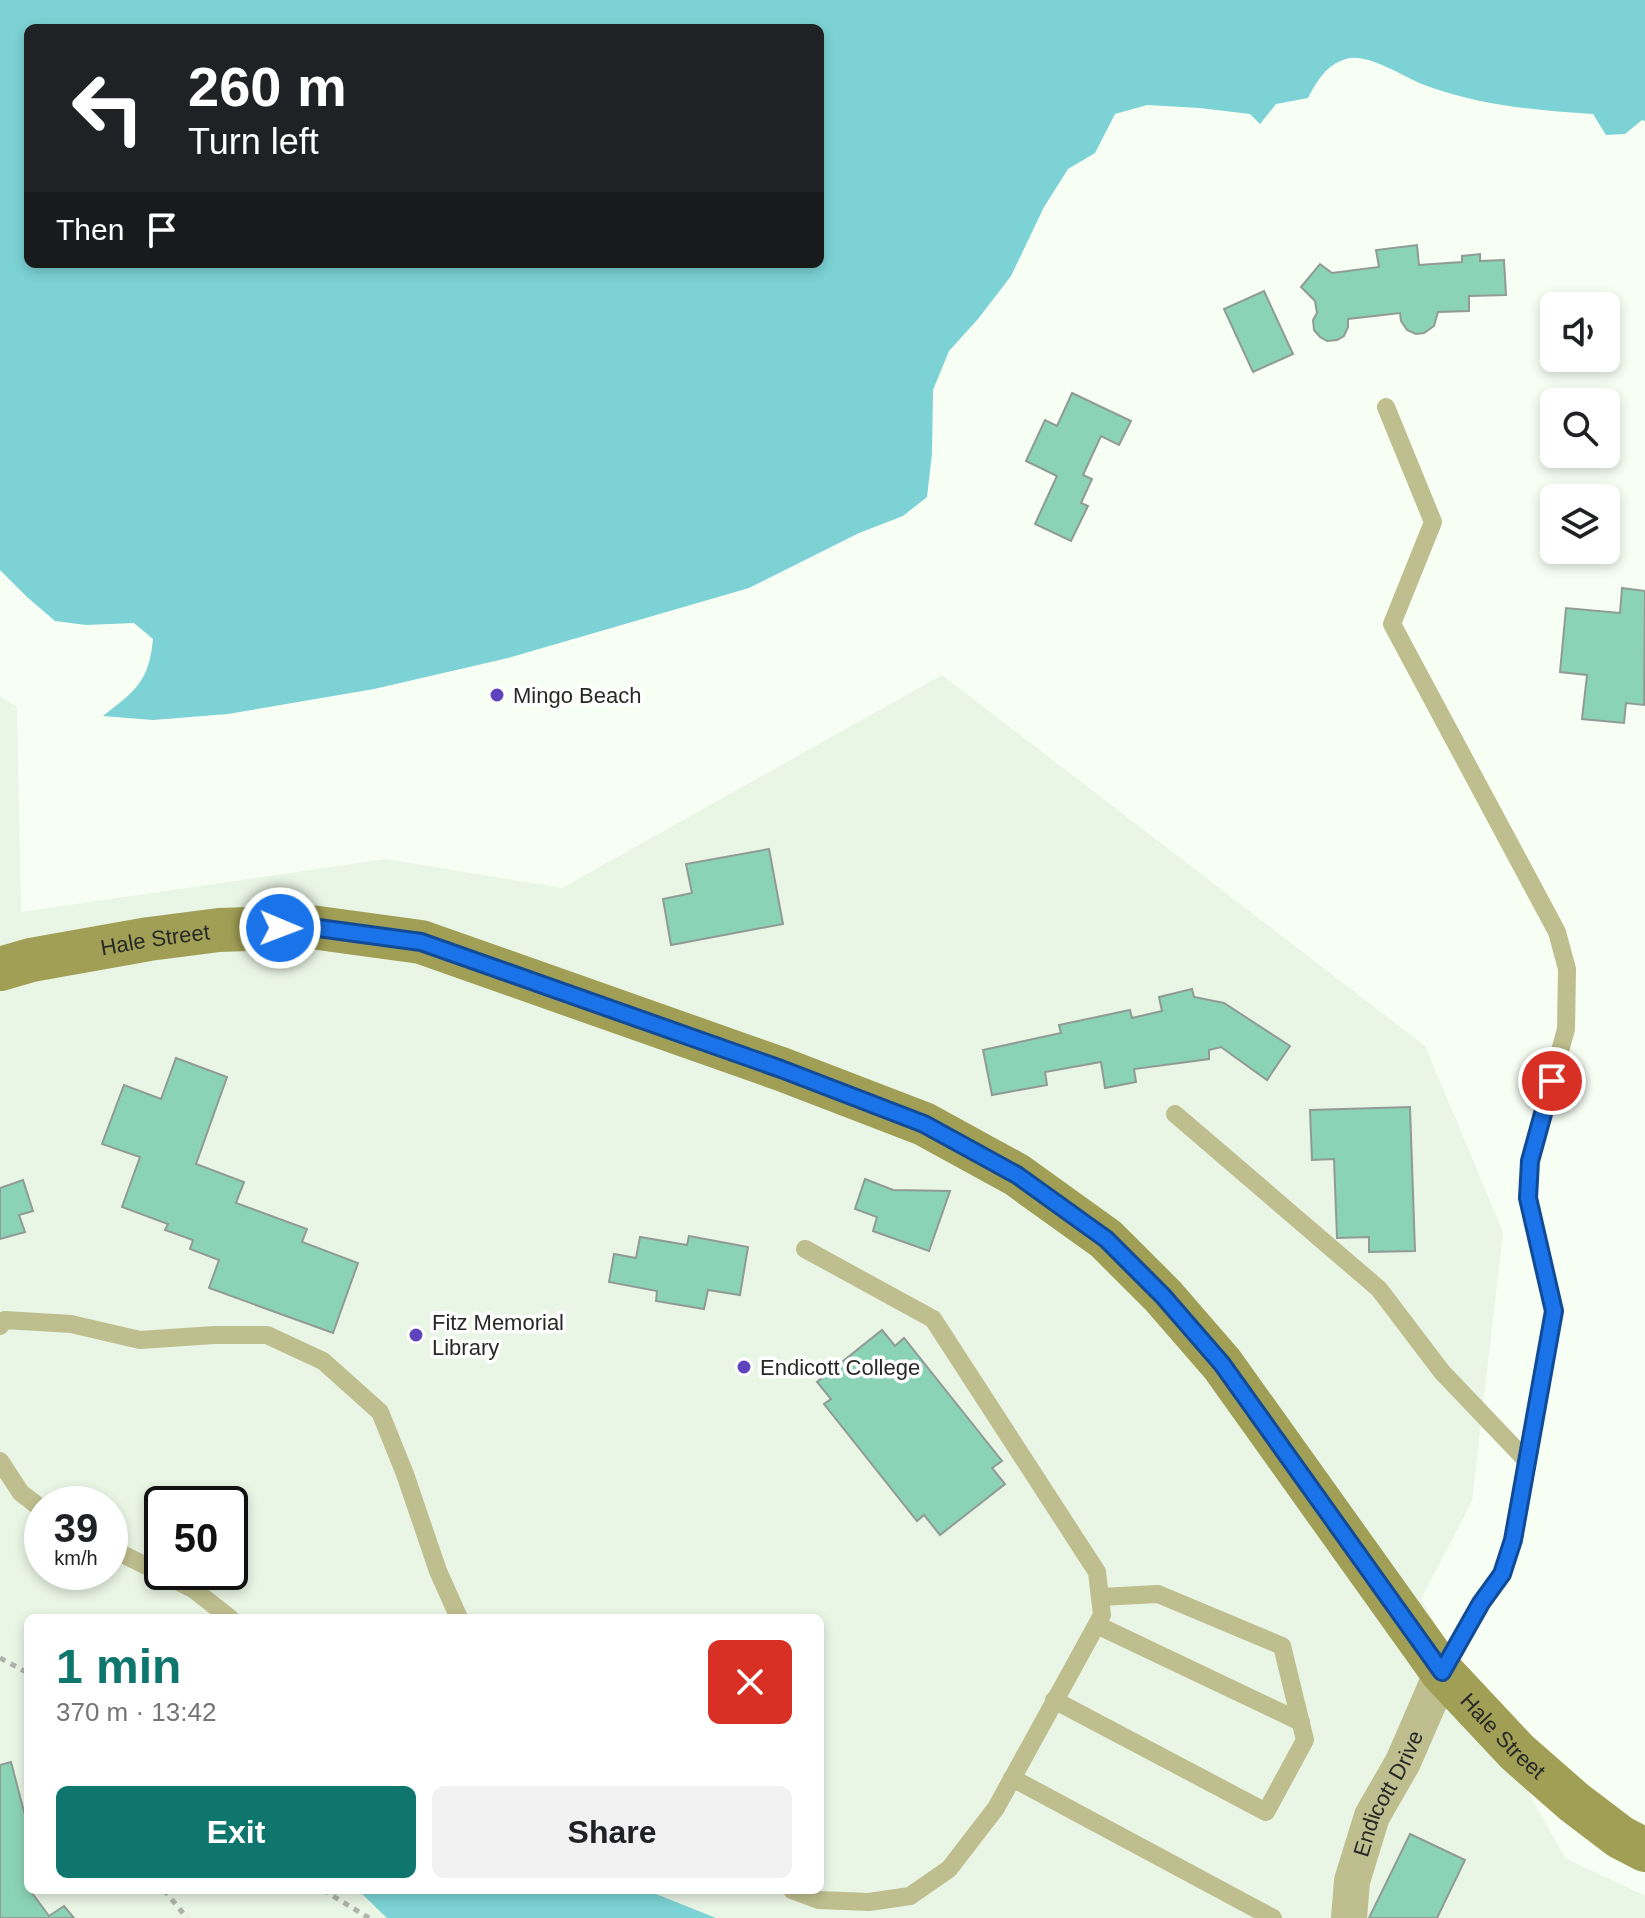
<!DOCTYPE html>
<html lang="en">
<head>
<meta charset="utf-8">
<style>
	body { margin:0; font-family:Helvetica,sans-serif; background:#f2f2f2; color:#202124; height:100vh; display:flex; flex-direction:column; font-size:30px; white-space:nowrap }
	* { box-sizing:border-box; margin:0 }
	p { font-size:26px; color:#757577 }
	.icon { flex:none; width:44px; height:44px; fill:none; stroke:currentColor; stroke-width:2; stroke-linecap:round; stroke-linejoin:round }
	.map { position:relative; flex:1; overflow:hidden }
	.details { position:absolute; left:24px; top:1614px; width:800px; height:280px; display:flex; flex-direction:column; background:#fff; border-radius:12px; box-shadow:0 4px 12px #0003 }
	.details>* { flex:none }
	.top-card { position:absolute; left:24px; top:24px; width:800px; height:244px; border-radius:12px; box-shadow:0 4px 12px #0003; background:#202124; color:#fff; overflow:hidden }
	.fabs { position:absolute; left:1540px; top:292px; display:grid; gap:16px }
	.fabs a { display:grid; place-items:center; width:80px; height:80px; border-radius:12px; background:#fff; box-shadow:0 4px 12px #0003; font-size:40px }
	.speed { position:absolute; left:24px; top:1486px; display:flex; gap:16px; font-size:40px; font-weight:700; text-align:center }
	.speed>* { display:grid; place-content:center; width:104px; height:104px; border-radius:50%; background:#fff; box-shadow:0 4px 12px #0003; line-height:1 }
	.speed small { font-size:20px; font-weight:400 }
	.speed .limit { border:4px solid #111; border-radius:12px; background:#fff; color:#111 }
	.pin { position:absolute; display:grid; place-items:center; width:68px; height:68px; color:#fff; margin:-34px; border:4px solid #fff; border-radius:50%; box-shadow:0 2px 8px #0007 }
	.me { position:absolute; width:88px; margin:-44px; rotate:91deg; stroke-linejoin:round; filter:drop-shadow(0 0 6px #0008) }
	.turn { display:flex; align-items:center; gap:28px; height:168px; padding:0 32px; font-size:36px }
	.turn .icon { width:104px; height:104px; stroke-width:2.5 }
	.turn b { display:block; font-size:56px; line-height:68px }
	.then { display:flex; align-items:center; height:76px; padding:0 32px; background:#0003; gap:16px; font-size:30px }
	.round { display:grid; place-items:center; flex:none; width:84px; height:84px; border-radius:12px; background:#f2f2f2 }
	.headline { display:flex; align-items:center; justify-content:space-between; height:136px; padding:0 32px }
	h1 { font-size:48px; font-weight:700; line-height:60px; color:#0f766e }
	.primary-button { display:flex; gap:16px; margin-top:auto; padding:16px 32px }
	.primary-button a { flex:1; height:92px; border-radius:12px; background:#0f766e; color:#fff; font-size:32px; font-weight:700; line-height:92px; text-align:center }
	.primary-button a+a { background:#f2f2f2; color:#202124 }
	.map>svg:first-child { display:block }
</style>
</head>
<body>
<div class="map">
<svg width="1645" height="1918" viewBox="0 0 1645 1918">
	<rect width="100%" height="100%" fill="#f7fef4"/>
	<path fill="#e9f5e5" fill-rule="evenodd" d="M942,675l483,371 78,186 -31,269 -51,98 144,259 80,38v22h-1645v-1222l17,11 4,205 365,-53 176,29zM42,1504h68v68h-68zM162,1504h68v68h-68zM28,1618h792v272h-792z"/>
	<g fill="#7cd2d4" fill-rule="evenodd">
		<path d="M0,0h1645v121l-3,-1 -17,14 -19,1 -13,-21c-59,-4 -110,-8 -166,-28 -21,-7 -59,-34 -81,-27 -20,6 -29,22 -38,39l-32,6 -16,20 -10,-10 -50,-6 -53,-3 -32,9 -20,39 -27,16 -24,38 -33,69 -33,43 -29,32 -16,39 -1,63 -5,44 -24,19 -44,17 -110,55 -241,70 -134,31 -146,25 -75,6 -50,-4c32,-25 46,-34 50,-77l-19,-16 -48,2 -31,-4 -28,-24 -27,-27zM28,28h792v236h-792z"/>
		<polygon points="358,1890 646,1890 716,1918 387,1918"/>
	</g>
	<g fill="#8bd3b6" stroke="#909b96" stroke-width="2">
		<polygon points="1417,245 1419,265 1462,262 1462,256 1480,254 1480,261 1504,260 1506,295 1469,296 1469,311 1438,312 1434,326 1424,333 1416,334 1407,330 1401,321 1400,313 1348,319 1348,327 1344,336 1337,340 1327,341 1320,337 1314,330 1313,320 1317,313 1315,301 1301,287 1320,264 1332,273 1379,267 1376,250"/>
		<polygon points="1264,291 1293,354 1253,372 1224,309"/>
		<polygon points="1072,393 1131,421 1119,445 1101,436 1083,475 1092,479 1081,503 1088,506 1071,541 1035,524 1057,476 1026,461 1045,420 1057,426"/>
		<polygon points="1622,588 1645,591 1644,705 1626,703 1624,723 1582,719 1587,675 1560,672 1566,608 1620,613"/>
		<polygon points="769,849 783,924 671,945 663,899 692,893 686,864"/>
		<polygon points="1192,989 1194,997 1224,1003 1290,1046 1267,1080 1221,1047 1209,1050 1209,1059 1134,1069 1136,1082 1105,1088 1101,1062 1045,1072 1047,1085 992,1095 983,1050 1061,1033 1059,1025 1130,1010 1132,1018 1162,1011 1159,997"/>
		<polygon points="176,1058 227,1077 196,1164 244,1182 236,1203 307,1229 302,1242 358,1263 333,1333 209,1288 219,1260 190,1249 193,1240 165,1230 168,1224 122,1207 140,1157 102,1144 124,1085 161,1099"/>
		<polygon points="1410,1107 1415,1251 1369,1252 1369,1237 1337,1238 1334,1159 1312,1160 1310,1110"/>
		<polygon points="865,1179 893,1190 950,1191 929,1251 873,1231 877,1217 855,1209"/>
		<polygon points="23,1180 33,1211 19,1215 25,1232 0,1239 0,1188"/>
		<polygon points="689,1236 748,1247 740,1295 708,1290 704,1309 656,1301 657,1291 609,1282 614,1254 636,1258 640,1237 687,1245"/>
		<polygon points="882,1330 895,1346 904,1338 1002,1461 992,1468 1005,1484 940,1535 924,1515 917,1521 824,1404 831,1399 817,1382"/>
		<polygon points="11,1762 28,1827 28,1890 36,1890 32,1893 49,1916 64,1906 74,1918 0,1918 0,1765"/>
		<polygon points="1410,1834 1465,1860 1437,1918 1369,1918"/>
	</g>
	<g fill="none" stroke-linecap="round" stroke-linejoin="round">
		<g stroke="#aeb3ac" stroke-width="5" stroke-dasharray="6 6" stroke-linecap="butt">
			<polyline points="0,1658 28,1673"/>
			<polyline points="164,1890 187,1918"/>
			<polyline points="323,1890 369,1918"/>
		</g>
		<g stroke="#bebe8e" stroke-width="18">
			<polyline points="1386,407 1433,522 1392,624 1557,932 1567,969 1566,1029 1530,1161 1528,1198 1554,1311 1513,1540 1502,1574 1481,1603 1443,1671"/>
			<polyline points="1175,1114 1379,1289 1442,1372 1527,1461"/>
			<polyline points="0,1326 5,1320 71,1324 140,1340 214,1335 267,1335 323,1361 380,1412 405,1474 438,1571 459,1618"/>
			<polyline points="0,1461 21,1493 42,1509"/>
			<polyline points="110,1548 193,1589 230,1618"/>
			<polyline points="1097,1625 1301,1722"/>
			<polyline points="1054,1700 1266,1812 1305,1740 1282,1646 1158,1594 1100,1597"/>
			<polyline points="1012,1778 1273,1918"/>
			<polyline points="792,1890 819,1900 869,1902 910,1896 949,1869 996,1808 1102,1615 1097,1572 933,1319 805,1249"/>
		</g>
		<path stroke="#bebe8e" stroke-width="36" id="s1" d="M1349,1918l3,-37 20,-65 31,-54 39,-90"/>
		<path stroke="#a19f55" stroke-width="44" id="s2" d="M0,969l31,-9 118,-21 70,-9 92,-3 110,15 360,127 143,55 93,51 89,64 57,57 59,68 220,308 75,80 57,50 46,35 25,13"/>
	</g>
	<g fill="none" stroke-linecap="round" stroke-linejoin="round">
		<defs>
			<polyline id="route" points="280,928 311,927 421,942 781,1069 924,1124 1017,1175 1106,1239 1163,1296 1222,1364 1442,1672 1481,1603 1502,1574 1513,1540 1554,1311 1528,1198 1530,1161 1552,1081"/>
		</defs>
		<use href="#route" stroke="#114b97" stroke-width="20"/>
		<use href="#route" stroke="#1a73e8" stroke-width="14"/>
	</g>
	<g fill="#5d44bc" stroke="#fff" stroke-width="3">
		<circle cx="497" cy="695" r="8"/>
		<circle cx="416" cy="1335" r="8"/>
		<circle cx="744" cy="1367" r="8"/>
	</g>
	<g text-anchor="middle" stroke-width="7" stroke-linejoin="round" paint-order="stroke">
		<g font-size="22" fill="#272926" stroke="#fff" text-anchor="start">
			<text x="513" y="703">Mingo Beach</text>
			<text x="432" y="1330">Fitz Memorial<tspan x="432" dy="25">Library</tspan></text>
			<text x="760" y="1375">Endicott College</text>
		</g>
		<g font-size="22" fill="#272926" stroke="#fff">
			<text dy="8" stroke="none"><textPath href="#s2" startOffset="158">Hale Street</textPath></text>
			<text dy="8" stroke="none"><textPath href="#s2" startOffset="1814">Hale Street</textPath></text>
			<text dy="8" stroke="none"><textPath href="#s1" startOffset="132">Endicott Drive</textPath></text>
		</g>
	</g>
</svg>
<div class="fabs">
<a><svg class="icon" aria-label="sound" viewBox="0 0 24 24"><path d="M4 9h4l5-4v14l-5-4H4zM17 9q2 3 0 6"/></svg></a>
<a><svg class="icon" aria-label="search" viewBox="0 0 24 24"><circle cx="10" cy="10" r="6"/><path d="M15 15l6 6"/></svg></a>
<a><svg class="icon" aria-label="layers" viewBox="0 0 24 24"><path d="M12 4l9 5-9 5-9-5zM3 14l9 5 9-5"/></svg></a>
</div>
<div class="speed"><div>39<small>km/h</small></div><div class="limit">50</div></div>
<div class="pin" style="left:1552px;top:1081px;background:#d93025"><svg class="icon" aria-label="arrive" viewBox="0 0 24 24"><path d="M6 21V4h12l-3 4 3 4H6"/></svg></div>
<svg class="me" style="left:280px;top:928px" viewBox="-20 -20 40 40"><circle r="17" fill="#1a73e8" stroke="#fff" stroke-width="3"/><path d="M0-11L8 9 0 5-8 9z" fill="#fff"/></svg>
<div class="top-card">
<div class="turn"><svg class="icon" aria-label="left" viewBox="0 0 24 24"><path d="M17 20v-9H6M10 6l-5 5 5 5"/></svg><div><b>260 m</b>Turn left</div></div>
<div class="then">Then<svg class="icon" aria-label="arrive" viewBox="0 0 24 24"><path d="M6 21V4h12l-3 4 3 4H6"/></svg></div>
</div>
<section class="details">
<div class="headline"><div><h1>1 min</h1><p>370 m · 13:42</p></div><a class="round" style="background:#d93025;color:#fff"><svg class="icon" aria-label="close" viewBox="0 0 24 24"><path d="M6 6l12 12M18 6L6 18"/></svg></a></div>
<div class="primary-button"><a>Exit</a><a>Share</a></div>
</section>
</div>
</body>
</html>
